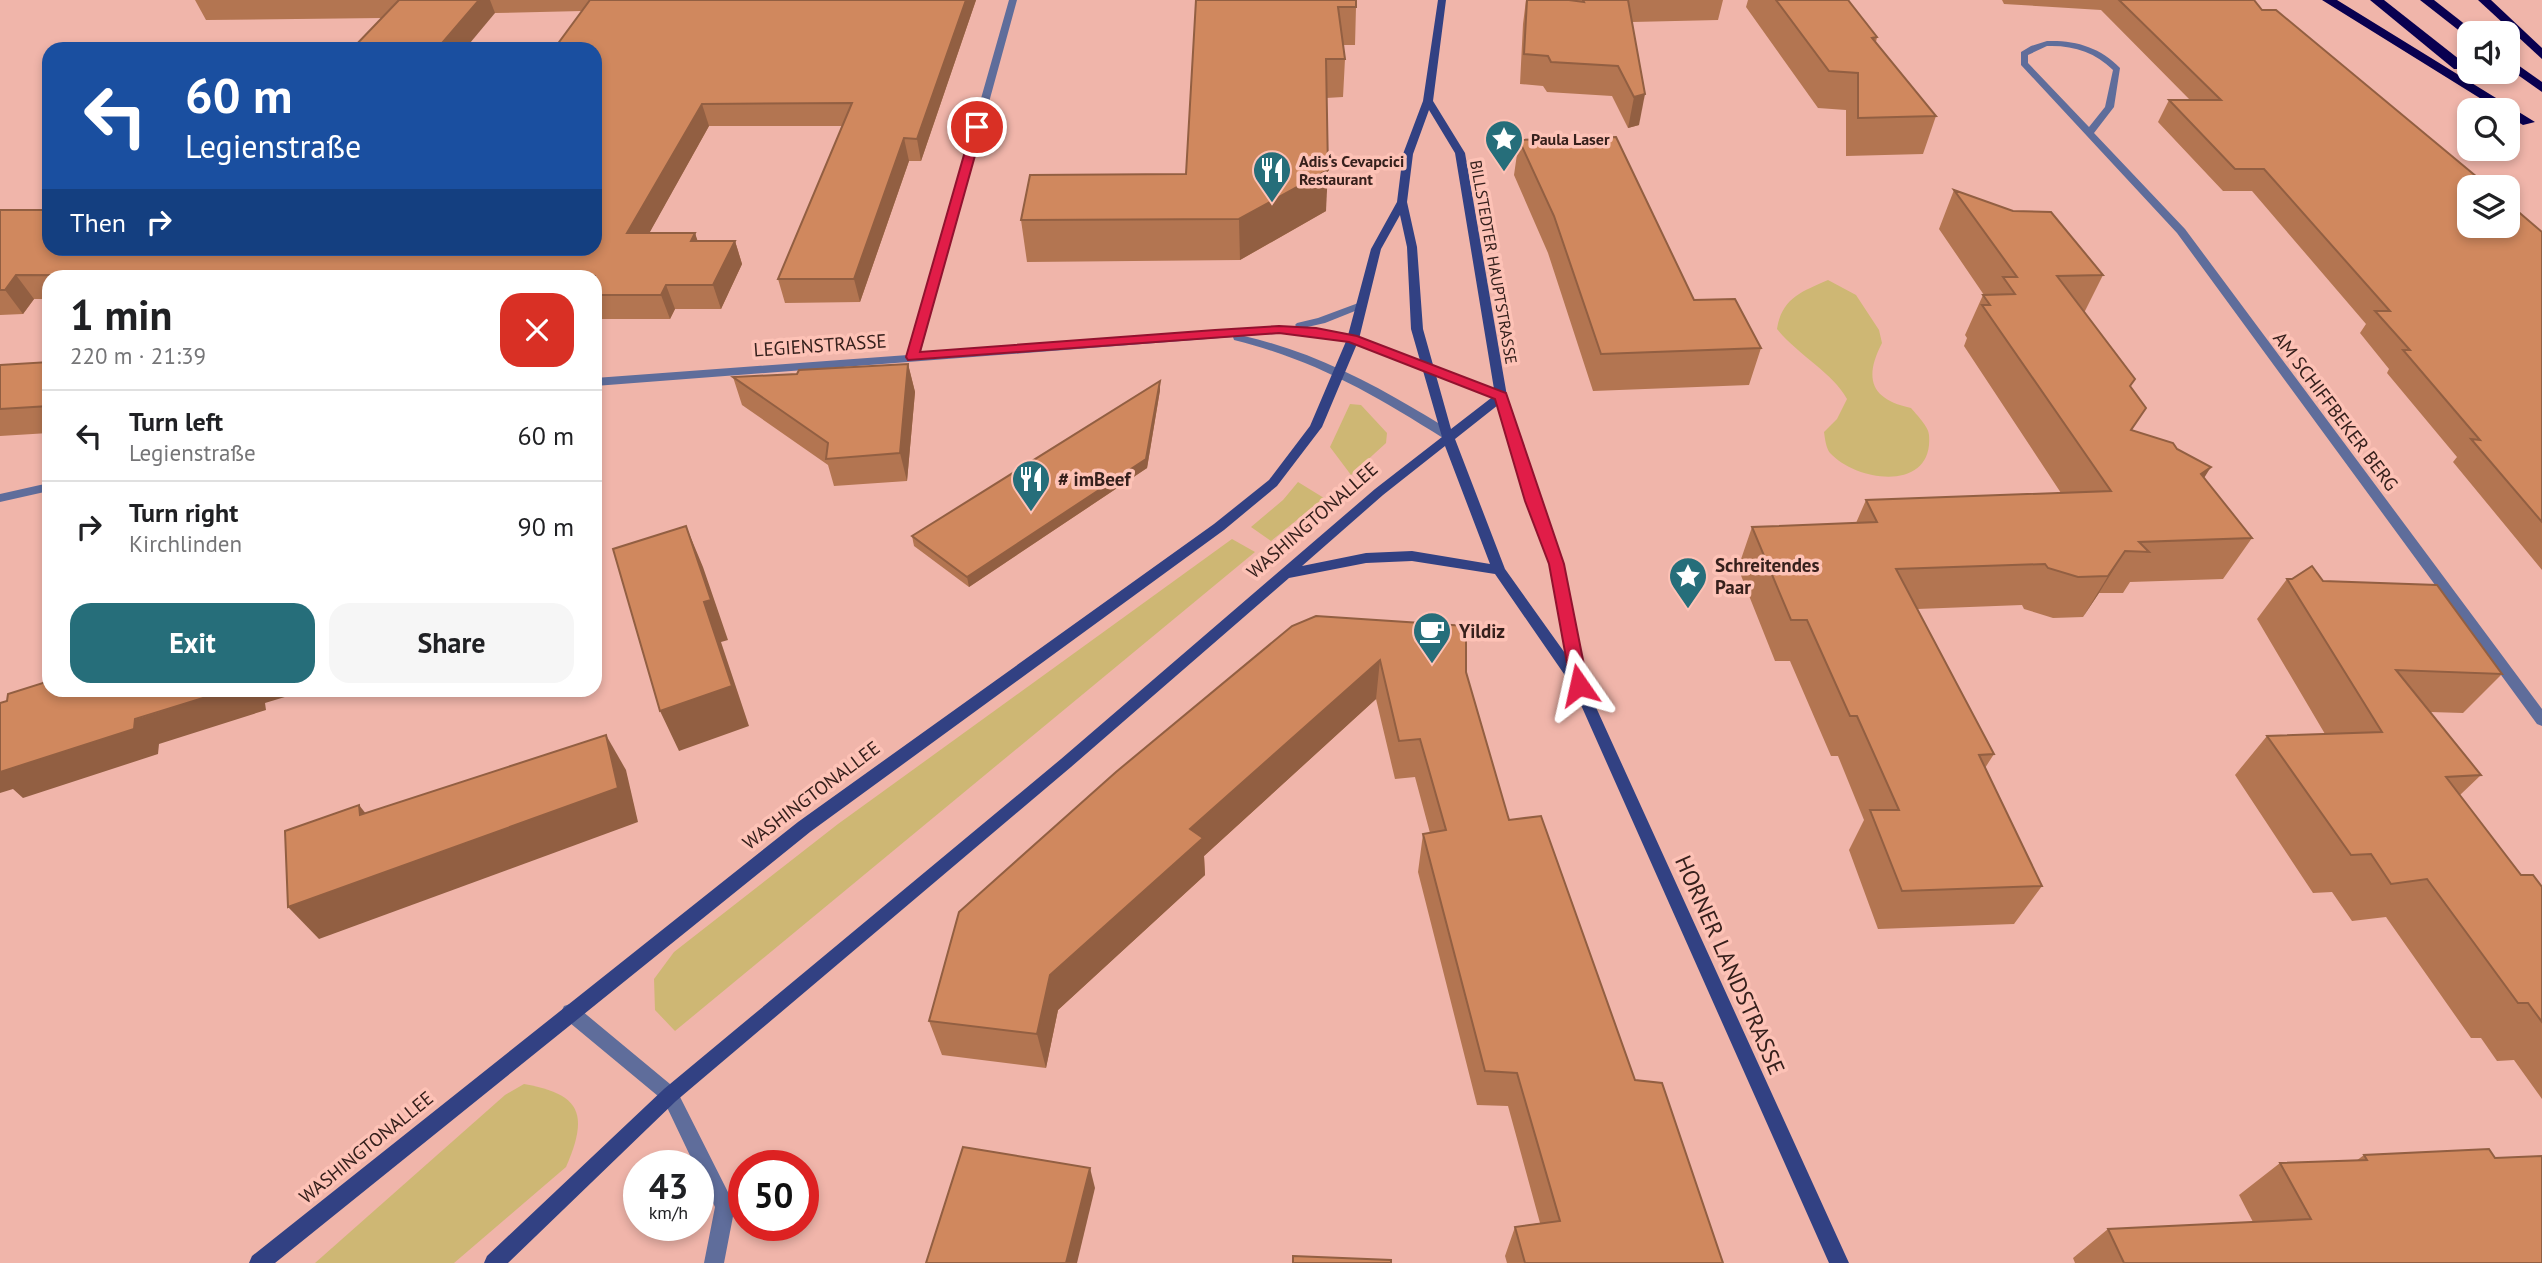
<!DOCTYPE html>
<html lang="en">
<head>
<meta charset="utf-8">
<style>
	body { margin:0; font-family:"PT Sans",sans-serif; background:#f6f6f6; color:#202124; height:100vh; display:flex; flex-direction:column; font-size:26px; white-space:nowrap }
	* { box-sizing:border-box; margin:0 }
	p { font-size:23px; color:#757577 }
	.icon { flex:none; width:38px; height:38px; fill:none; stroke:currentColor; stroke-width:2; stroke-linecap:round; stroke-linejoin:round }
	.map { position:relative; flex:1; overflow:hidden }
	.panel { position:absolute; left:42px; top:270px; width:560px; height:427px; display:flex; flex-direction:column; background:#fff; border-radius:21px; box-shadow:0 4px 10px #0003 }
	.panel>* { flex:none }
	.guide { position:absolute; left:42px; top:42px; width:560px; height:214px; border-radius:21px; box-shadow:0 4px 10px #0003; background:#1a4fa0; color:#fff; overflow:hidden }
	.tools { position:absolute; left:2457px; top:21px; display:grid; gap:14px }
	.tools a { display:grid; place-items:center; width:63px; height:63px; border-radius:14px; background:#fff; box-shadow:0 4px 10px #0003; font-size:35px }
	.speed { position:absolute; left:623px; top:1150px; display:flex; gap:14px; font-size:35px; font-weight:700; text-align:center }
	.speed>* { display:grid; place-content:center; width:91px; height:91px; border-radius:50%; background:#fff; box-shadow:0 4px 10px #0003; line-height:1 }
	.speed small { font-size:18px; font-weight:400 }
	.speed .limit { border:10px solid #d22; background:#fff; color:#111 }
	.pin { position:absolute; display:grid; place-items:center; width:60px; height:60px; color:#fff; margin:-30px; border:4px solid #fff; border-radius:50%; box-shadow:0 2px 7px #0007 }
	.me { position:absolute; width:77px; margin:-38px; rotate:349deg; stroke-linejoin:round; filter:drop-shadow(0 0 5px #0008) }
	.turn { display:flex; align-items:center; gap:24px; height:147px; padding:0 28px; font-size:32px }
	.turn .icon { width:91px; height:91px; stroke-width:2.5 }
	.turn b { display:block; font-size:49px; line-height:60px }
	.then { display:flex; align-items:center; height:66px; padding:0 28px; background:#0003; gap:14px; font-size:26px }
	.round { display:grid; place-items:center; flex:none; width:74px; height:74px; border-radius:21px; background:#f6f6f6 }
	.headline { display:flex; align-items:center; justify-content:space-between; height:119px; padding:0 28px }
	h1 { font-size:42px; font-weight:800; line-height:52px }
	.button { display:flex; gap:14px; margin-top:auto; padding:14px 28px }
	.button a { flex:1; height:80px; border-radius:21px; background:#266e7a; color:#fff; font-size:28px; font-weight:800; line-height:80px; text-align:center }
	.button a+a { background:#f6f6f6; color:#202124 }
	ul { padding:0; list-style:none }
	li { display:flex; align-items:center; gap:21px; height:91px; padding:0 28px; border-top:2px solid #e0e0e0 }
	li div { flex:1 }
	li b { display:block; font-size:26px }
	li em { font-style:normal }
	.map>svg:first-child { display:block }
</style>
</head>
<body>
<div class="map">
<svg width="2542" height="1263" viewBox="0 0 2542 1263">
	<rect width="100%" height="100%" fill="#f0b5aa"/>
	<g fill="#ceb774">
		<path d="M1828,280l28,15 23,35 3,13c-18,35 -12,56 29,65 5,6 18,19 18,27 5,57 -71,48 -99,18 -4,-5 -5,-14 -6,-21l13,-13 10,-20c-14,-26 -49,-44 -70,-70 5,-31 24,-37 51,-49z"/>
		<polygon points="1350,404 1361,405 1387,433 1386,443 1351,475 1330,447"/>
		<polygon points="1298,482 1324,498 1271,541 1251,527 1283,500"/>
		<polygon points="1232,539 1255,552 675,1031 655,1010 654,979 674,952 838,824"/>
		<path d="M524,1084c57,10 65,30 42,83l-112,96h-139l190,-168z"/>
	</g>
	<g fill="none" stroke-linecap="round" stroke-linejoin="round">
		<g fill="#5f6d9b" fill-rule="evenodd">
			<path d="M1009,0h8l-97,354 360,-27 18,1 -3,-3 2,-2 21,-5 43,-16 4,1v4l-40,16 -22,5 54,9 148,56v6h-8c-48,-19 -96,-42 -146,-57 -34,-10 -71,-9 -107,-6 61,14 115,40 169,72 13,8 30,16 40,27l-6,4 -4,-1c-70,-44 -128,-78 -209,-98l-1,-3 -638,49v-8l313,-23z"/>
			<path d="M2047,41c28,-1 53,6 73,27l-6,39 -20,26 91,96 357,480v17l-5,-2 -360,-491 -156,-168v-13l10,-6zM2047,46c26,-1 48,6 66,24l-8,37 -16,20 -61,-64v-8z"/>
			<polygon points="49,483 49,491 0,502 0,494"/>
			<polygon points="570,1004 576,1006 676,1089 735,1206 724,1263 704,1263 715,1207 698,1172 698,1166 695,1166 664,1101 564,1018 561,1012 564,1006"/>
		</g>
		<path fill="#324183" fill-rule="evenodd" d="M1438,0h8l-13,101 32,52 42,243 32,105 24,63 22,114 -1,3 265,582h-20l-256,-576 -78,-113 -83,-13 -46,2 -77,15 -218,189 -395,334 -168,162h-24l3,-7 177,-167 397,-330 314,-270 67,-52 -31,-108 -4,-82 -7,-32 -19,34 -22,90 -37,88 -45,59 -53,44 -414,302 -535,431h-26l3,-7 546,-434 416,-298 55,-44 41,-54 37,-87 24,-90 26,-47 6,-48 20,-53zM1429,110l26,43 40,242 -44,34 -28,-100 -6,-82 -10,-45 6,-48zM1498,405l29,96 22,63 18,92 -62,-87 -50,-130zM1445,446l45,118 -78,-13 -46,2 -64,13 81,-71z"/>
		<g fill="#090050" fill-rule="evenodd">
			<polygon points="2322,0 2337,0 2535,122 2523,125 2508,116 2508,110 2499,110"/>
			<polygon points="2370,0 2384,0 2464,63 2464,69 2454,69"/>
			<polygon points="2420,0 2434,0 2476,33 2466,36"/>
			<polygon points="2478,0 2491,0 2542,48 2542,59"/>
			<polygon points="2508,58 2542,82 2542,92 2508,68"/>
		</g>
	</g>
	<g fill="#b37551">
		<polygon points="195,0 976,0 921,161 909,161 860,302 785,303 778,279 843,126 709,126 649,233 695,233 697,241 735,241 742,264 721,309 675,309 670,319 595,319 595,276 49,276 49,299 34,299 23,314 0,315 0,210 595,248 582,11 495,13 382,18 206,20"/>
		<polygon points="1196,0 1356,7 1355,45 1343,45 1345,59 1343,97 1326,98 1326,211 1240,260 1027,262 1021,220 1186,174"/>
		<polygon points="1526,0 1723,0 1718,20 1632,22 1639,125 1628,128 1612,96 1547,92 1543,86 1520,84 1523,24"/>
		<polygon points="1748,0 1848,0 1877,37 1876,42 1936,116 1923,154 1846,156 1846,110 1818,108 1746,7"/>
		<polygon points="2002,0 2254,0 2262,10 2542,232 2542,570 2453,462 2457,457 2387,373 2389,369 2360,333 2366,324 2252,191 2223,191 2158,122 2169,100 2190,100 2101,10 2004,4"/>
		<polygon points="1519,140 1694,300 1761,348 1749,385 1593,391 1548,253 1514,175"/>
		<polygon points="1954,190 2103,275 2084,313 2135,379 2130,387 2132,431 2177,449 2204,478 2252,538 2223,579 2130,582 2123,593 2099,593 2083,617 2053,618 2024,609 2022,605 1917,609 1994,754 1985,768 2042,886 2014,924 1878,929 1849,850 1864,820 1838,756 1831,756 1790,661 1775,661 1738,568 1752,527 1856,523 1866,500 2061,493 1964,346 1967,338 1965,335 1983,295 1984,295 1939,229"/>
		<polygon points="49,362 49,433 0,436 0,365"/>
		<polygon points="908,364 915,392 907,481 834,486 828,465 742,405 733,377 797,374"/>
		<polygon points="1160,390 1147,468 969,587 914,546 912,536"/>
		<polygon points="2287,579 2323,581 2502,674 2463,713 2430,712 2481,775 2460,795 2521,875 2542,887 2542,1099 2514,1060 2497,1061 2481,1038 2471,1038 2386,917 2352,921 2332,892 2313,893 2235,775 2267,736 2325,734 2257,619"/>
		<polygon points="1292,626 1466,672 1509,820 1635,1080 1723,1263 1507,1263 1505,1256 1515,1227 1540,1223 1508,1106 1477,1105 1418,872 1423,834 1430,833 1415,777 1395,779 1376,699 1204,856 1205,875 1058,1010 1046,1068 942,1055 929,1021"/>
		<polygon points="2364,1155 2495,1158 2542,1263 2075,1263 2073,1258 2108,1229 2253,1222 2239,1195 2280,1163 2356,1161"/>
	</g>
	<g fill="#925f42">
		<polygon points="479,0 490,0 495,13 465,49 437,49"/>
		<polygon points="966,0 976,0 921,161 917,139"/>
		<polygon points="1645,94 1639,125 1628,128 1634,97"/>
		<polygon points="702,104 709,126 636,257 627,233"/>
		<polygon points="904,138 909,161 860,302 854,279"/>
		<polygon points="1328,170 1326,211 1240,260 1239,219"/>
		<polygon points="695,233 703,257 691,241"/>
		<polygon points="735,241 742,264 721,309 713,285"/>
		<polygon points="16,275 34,299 23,314 5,290"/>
		<polygon points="666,285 675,309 670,319 661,295"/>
		<polygon points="908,364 915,392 907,481 900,453"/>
		<polygon points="1160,381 1160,390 1147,468 969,587 967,577"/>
		<polygon points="2211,467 2185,508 2201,474"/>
		<polygon points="686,526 703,567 728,640 721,642 749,726 679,751 660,711 704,602"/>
		<polygon points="2125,551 2099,593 2083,617 2108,576"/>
		<polygon points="1380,660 1376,699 1204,856 1205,875 1058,1010 1046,1068 1037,1034 1050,975 1190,829"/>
		<polygon points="229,690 308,690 265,703 266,710 159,744 158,754 23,798 13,789 0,793 0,762"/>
		<polygon points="606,735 626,770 638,822 319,939 288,907"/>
		<polygon points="359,805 386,839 360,815"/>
		<polygon points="1090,1168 1095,1188 1077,1263 1066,1263"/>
	</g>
	<g fill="#d0885e" stroke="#925f42" stroke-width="2">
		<polygon points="399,0 479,0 437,49 352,49"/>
		<polygon points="590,0 966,0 917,139 904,138 854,279 778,279 852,103 702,104 627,233 695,233 691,241 735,241 713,285 666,285 661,295 595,295 595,276 16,275 5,290 0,290 0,210 49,210 49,248 595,248 595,49 554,49"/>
		<polygon points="1196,0 1356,0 1356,7 1338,7 1345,59 1326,59 1328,170 1239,219 1021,220 1030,175 1186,174"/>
		<polygon points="1527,0 1569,0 1584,2 1583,0 1628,0 1645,94 1634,97 1618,66 1551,62 1548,56 1524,54"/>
		<polygon points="1776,0 1848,0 1877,37 1872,38 1936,116 1858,118 1858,73 1829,71"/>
		<polygon points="2119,0 2254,0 2262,10 2276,10 2489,187 2469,187 2469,226 2508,226 2508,203 2542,232 2542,522 2471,439 2480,440 2403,350 2410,350 2375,311 2390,311 2264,169 2235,169 2169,100 2221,100"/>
		<polygon points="1616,137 1694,300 1735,299 1761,348 1601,354 1554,216 1519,140"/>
		<polygon points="1954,190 2013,211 2051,212 2103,275 2057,276 2135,379 2130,386 2146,408 2131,430 2173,443 2177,449 2211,467 2201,474 2252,538 2139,542 2149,552 2125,551 2108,576 2078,577 2048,568 2045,564 1896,569 1994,754 1979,755 2042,886 1902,891 1870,810 1899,810 1857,716 1850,716 1807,620 1791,620 1752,527 1877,522 1866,500 2111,491 1982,305 1990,305 1983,295 2015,294 2003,277 2017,277"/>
		<polygon points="49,362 49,406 0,409 0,365"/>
		<polygon points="908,364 900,453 826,459 828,443 733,377 797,374 799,370"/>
		<polygon points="1160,381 1146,459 967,577 912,536"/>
		<polygon points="686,526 711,600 704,602 732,686 660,711 613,549"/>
		<polygon points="2312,566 2323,581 2437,585 2502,674 2396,670 2481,775 2446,777 2521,875 2533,875 2542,887 2542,1022 2528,1003 2518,1003 2427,879 2391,884 2371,854 2351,855 2267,736 2382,732 2287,579 2292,579"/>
		<polygon points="1316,616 1466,626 1466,672 1509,820 1541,816 1635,1080 1662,1083 1723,1263 1525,1263 1515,1227 1560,1221 1517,1073 1485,1071 1423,834 1446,830 1420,739 1399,741 1380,660 1190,829 1203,838 1050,975 1037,1034 929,1021 959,912 1116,772 1292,626"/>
		<polygon points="49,681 49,690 229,690 135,719 134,729 0,772 0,703 7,701 8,694"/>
		<polygon points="606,735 618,788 288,907 285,831 359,805 360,815"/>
		<polygon points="963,1147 1090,1168 1066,1263 926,1263"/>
		<polygon points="2489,1149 2495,1158 2542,1156 2542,1263 2124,1263 2108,1229 2311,1219 2280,1163 2367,1160 2364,1155"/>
		<polygon points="1293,1256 1391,1260 1391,1263 1293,1263"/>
	</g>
	<polygon fill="#e11d48" stroke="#92132f" stroke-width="2" points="977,124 983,127 920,352 1215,330 1279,326 1316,328 1357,336 1506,393 1564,564 1588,685 1585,689 1574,689 1571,685 1549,564 1525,501 1495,399 1349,342 1279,333 908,360 906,357 972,127"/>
	<defs>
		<symbol id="sight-pin" viewBox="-11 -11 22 30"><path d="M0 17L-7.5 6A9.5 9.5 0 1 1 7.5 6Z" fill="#266e7a" stroke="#fdc2b6"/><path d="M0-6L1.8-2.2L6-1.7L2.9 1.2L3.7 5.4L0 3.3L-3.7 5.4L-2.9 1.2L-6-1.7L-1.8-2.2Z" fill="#fff"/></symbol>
		<symbol id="restaurant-pin" viewBox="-11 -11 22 30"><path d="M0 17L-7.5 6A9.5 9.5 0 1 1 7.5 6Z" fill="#266e7a" stroke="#fdc2b6"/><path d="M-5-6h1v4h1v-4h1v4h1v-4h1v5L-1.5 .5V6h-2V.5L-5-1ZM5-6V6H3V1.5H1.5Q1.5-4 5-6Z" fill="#fff"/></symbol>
		<symbol id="cafe-pin" viewBox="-11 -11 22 30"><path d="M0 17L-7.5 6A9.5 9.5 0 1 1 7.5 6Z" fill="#266e7a" stroke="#fdc2b6"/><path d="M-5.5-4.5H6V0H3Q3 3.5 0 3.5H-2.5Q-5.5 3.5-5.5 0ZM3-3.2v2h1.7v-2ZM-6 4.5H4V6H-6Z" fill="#fff"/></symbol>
	</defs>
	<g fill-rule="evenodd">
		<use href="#sight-pin" x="1482" y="117" width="44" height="60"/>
		<use href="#restaurant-pin" x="1250" y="148" width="44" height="60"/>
		<use href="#restaurant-pin" x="1009" y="457" width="44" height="60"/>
		<use href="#sight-pin" x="1666" y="554" width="44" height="60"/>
		<use href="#cafe-pin" x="1410" y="609" width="44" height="60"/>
	</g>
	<g text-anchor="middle" stroke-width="7" stroke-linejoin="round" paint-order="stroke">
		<g font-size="16" font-weight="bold" fill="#36201c" stroke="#fdc2b6" text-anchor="start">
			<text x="1531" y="145">Paula Laser</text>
			<text x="1299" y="167">Adis‘s Cevapcici<tspan x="1299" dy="18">Restaurant</tspan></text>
		</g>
		<g font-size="16" fill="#36201c" stroke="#fdc2b6">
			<text transform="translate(1494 262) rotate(80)" y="6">BILLSTEDTER HAUPTSTRASSE</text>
		</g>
		<g font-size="19" fill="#36201c" stroke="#fdc2b6">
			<text transform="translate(820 345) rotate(-4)" y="7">LEGIENSTRASSE</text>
			<text transform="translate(2336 411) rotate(53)" y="7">AM SCHIFFBEKER BERG</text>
			<text transform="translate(1312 520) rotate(-41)" y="7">WASHINGTONALLEE</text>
			<text transform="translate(811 795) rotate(-37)" y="7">WASHINGTONALLEE</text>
			<text transform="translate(366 1147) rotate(-39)" y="7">WASHINGTONALLEE</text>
		</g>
		<g font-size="19" font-weight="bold" fill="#36201c" stroke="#fdc2b6" text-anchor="start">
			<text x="1058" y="486"># imBeef</text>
			<text x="1715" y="572">Schreitendes<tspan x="1715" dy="22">Paar</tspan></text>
			<text x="1459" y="638">Yildiz</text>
		</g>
		<g font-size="23" fill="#36201c" stroke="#fdc2b6">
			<text transform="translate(1730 965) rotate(66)" y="8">HORNER LANDSTRASSE</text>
		</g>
	</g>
</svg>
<div class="tools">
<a><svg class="icon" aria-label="sound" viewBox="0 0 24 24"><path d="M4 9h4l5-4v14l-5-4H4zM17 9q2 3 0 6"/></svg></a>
<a><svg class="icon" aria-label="search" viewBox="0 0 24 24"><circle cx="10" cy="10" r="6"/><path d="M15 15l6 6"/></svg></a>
<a><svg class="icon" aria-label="layers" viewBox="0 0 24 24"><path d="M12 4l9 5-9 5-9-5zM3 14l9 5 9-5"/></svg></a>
</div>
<div class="speed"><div>43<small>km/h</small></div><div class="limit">50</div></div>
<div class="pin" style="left:977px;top:127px;background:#d93025"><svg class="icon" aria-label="arrive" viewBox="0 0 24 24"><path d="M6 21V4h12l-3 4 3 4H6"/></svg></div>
<svg class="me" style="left:1579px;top:685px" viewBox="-20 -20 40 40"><path d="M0-17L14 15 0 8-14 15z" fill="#e11d48" stroke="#fff" stroke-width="4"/></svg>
<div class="guide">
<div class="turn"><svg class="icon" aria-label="left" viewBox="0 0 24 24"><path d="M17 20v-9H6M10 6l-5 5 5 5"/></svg><div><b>60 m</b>Legienstraße</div></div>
<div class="then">Then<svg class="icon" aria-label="right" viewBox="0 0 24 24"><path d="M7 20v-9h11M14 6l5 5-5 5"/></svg></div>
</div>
<section class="panel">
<div class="headline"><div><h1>1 min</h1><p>220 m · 21:39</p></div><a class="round" style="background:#d93025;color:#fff"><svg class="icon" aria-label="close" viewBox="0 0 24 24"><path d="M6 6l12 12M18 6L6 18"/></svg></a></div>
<ul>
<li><svg class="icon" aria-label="left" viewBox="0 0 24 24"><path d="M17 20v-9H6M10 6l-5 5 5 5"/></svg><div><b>Turn left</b><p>Legienstraße</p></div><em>60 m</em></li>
<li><svg class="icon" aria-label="right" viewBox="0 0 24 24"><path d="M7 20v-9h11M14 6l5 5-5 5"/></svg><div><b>Turn right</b><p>Kirchlinden</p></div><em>90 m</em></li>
</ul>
<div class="button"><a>Exit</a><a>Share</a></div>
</section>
</div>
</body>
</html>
